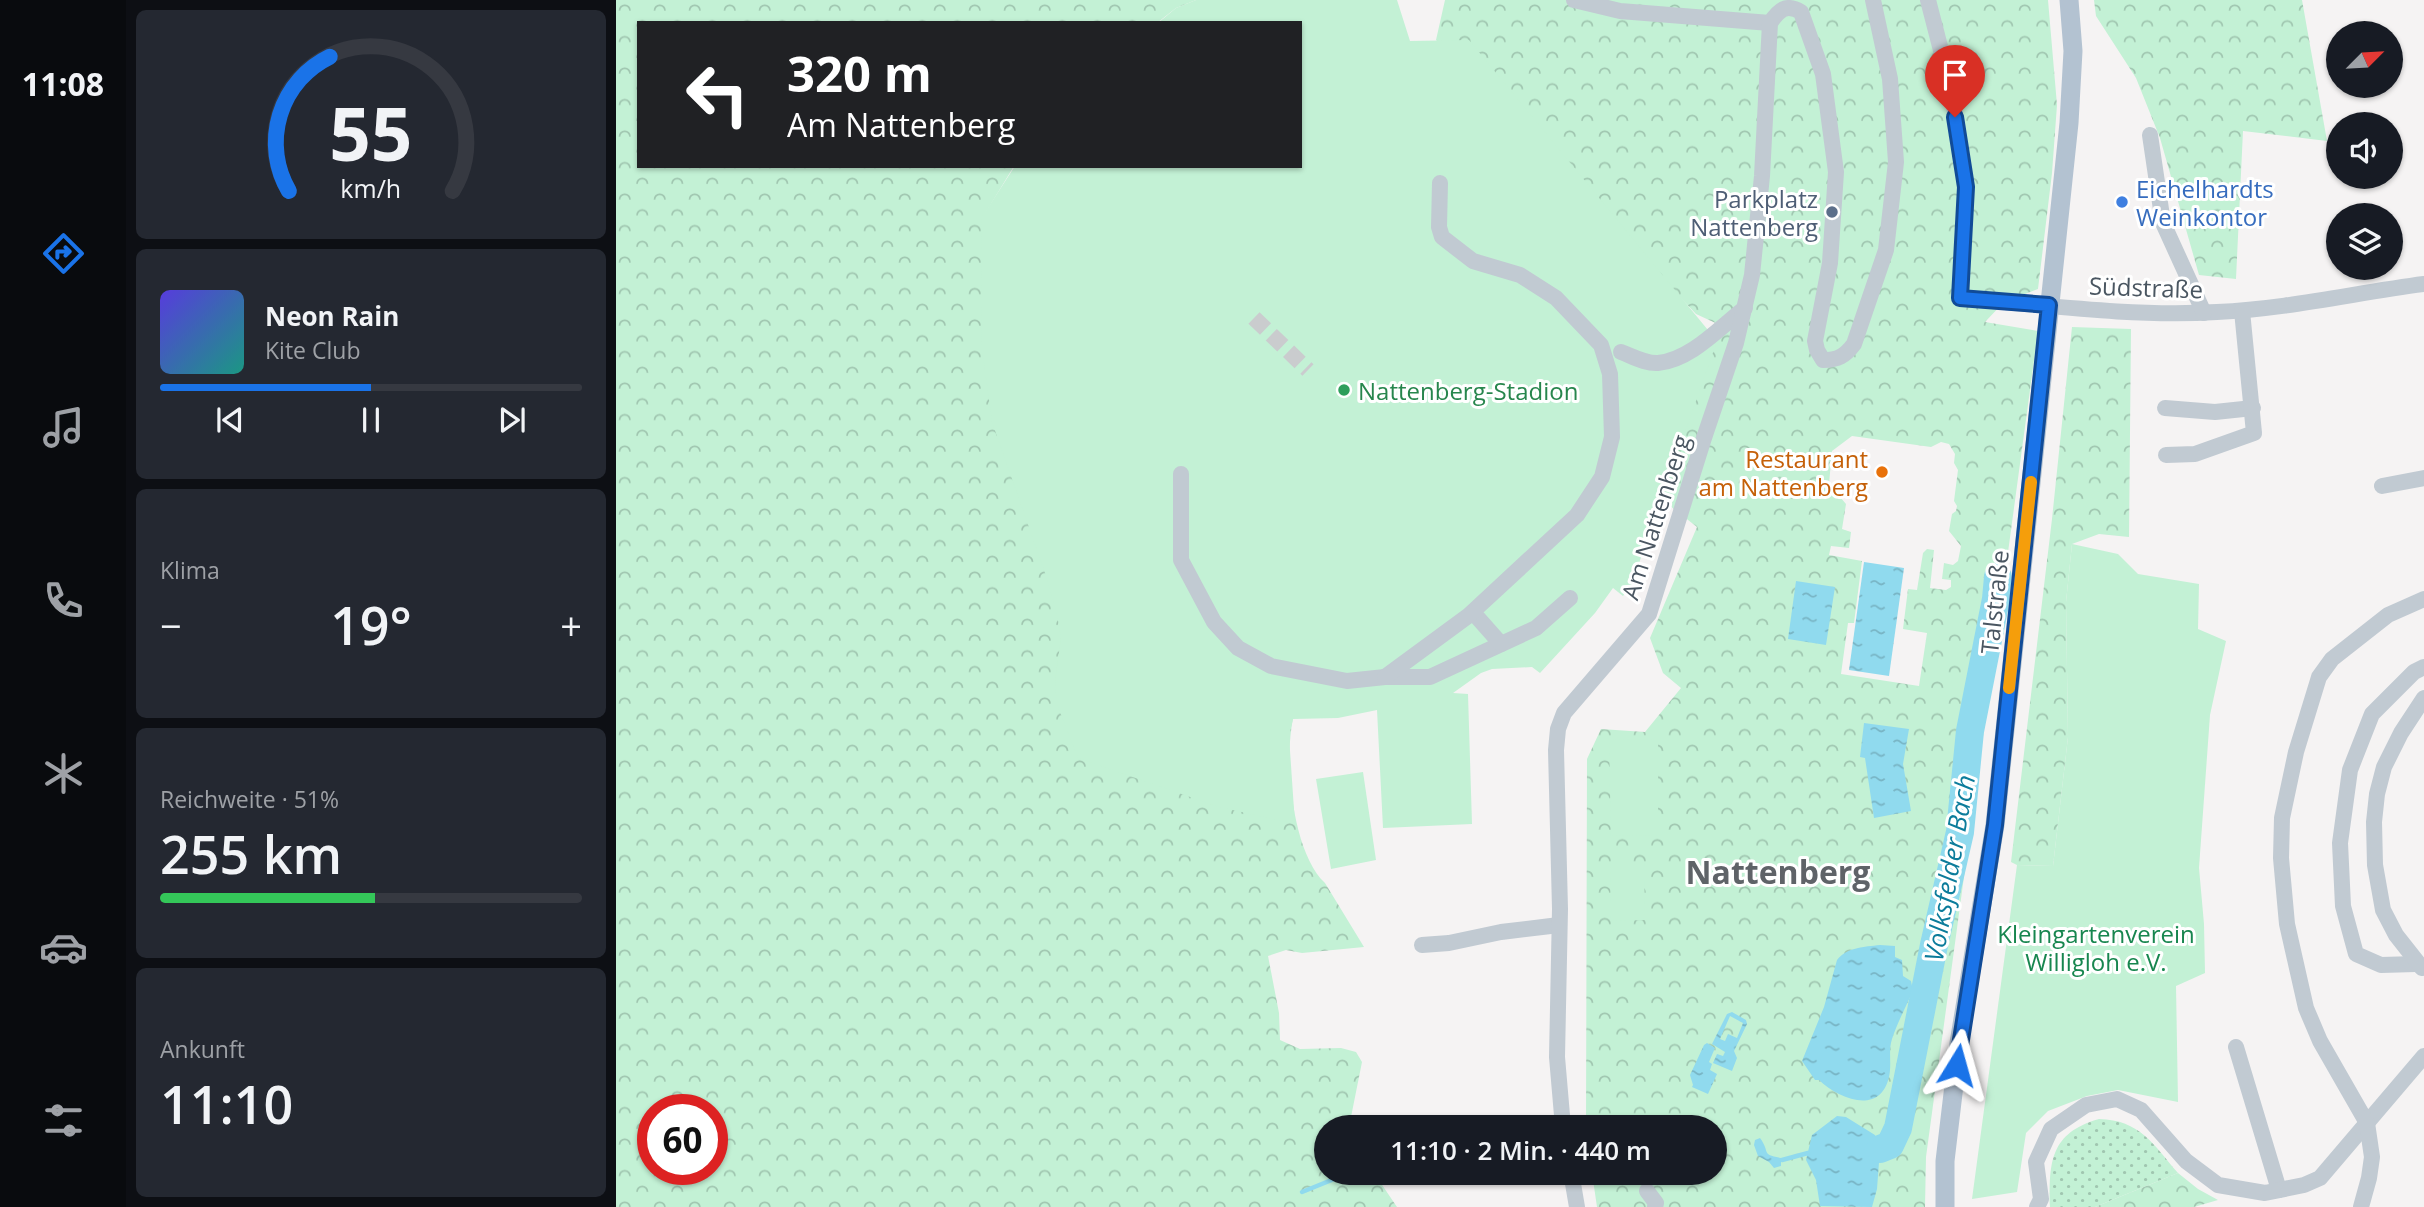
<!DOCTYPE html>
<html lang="de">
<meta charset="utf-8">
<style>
body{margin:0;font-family:"Open Sans",sans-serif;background:#242831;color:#f1f3f6;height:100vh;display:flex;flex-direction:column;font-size:26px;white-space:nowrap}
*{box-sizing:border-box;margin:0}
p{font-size:23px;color:#9ea1a6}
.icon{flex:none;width:38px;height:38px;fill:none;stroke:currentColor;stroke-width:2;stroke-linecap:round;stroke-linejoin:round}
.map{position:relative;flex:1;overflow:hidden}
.sheet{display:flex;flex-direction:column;gap:10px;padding:10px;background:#0d0f14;width:490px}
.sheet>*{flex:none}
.hud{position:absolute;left:21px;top:21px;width:665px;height:147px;border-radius:0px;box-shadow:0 2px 5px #0004;background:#202124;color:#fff;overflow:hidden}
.needle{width:46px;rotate:66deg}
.fabs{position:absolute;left:1710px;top:21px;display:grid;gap:14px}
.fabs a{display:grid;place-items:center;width:77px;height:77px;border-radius:50%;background:#171b24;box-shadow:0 2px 5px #0004;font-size:35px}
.speed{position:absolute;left:21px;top:1094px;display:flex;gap:14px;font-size:35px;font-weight:700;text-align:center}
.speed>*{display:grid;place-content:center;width:91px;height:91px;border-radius:50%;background:#171b24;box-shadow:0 2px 5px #0004;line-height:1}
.speed .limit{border:10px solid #d22;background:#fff;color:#111}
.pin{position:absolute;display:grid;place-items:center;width:60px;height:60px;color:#fff;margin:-72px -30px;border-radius:50% 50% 50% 0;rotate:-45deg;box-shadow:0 0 7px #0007}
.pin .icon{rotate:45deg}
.me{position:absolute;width:77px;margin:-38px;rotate:8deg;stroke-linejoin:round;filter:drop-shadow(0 0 5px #0008)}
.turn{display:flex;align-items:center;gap:24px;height:147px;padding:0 35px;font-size:32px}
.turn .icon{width:91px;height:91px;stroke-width:2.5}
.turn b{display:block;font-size:49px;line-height:60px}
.big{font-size:52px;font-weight:600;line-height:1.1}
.sheet .tile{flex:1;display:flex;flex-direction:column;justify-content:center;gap:10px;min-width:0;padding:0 24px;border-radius:10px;background:#242831}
.sheet .dial{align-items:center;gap:0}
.dial svg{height:182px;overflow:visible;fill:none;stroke:#363941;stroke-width:7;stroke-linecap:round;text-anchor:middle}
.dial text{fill:#f1f3f6;stroke:none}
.song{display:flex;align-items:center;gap:21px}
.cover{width:84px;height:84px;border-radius:10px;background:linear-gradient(135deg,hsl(250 70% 55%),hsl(170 70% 35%))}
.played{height:7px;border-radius:4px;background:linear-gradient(90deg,#1a73e8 50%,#363941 50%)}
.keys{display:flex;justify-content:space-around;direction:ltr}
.heat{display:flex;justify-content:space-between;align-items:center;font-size:38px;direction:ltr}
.charge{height:10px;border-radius:5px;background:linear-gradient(90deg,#34c759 51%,#363941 0)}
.trip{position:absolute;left:698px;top:1115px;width:413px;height:70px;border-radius:35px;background:#171b24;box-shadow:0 2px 5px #0004;font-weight:600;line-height:70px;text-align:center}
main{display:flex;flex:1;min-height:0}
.tab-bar{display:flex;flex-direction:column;width:126px;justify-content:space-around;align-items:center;background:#090b0e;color:#9ea1a6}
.tab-bar .icon{width:49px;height:49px}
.tab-bar .selected{color:#1a73e8}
.tab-bar b{font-size:32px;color:#f1f3f6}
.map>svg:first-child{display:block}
.grass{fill:url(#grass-dots)}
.forest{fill:url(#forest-crowns);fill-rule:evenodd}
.garden{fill:#c3f1d5}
.water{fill:url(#water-ripples);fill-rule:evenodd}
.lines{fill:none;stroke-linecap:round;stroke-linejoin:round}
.stream{stroke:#90daee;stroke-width:4.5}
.river{stroke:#90daee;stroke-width:28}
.minor-tunnel{stroke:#caccce;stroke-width:16;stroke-dasharray:16 8;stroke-linecap:butt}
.minor{stroke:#c1cad2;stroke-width:16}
.major{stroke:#b3c2d1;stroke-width:19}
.route-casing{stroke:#114b97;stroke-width:18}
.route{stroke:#1a73e8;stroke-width:12}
.slow{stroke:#f59e0b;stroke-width:12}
.shop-dot{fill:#3f7fe0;stroke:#fff;stroke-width:2.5}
.service-dot{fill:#5c6f8a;stroke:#fff;stroke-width:2.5}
.leisure-dot{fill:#2e9e5b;stroke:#fff;stroke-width:2.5}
.food-dot{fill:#e8710a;stroke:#fff;stroke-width:2.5}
.labels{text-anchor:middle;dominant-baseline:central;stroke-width:6;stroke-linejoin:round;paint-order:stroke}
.shop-label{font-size:24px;fill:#366cbe;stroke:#fff;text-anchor:start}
.service-label{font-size:24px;fill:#4e5e75;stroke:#fff;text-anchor:end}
.street-label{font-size:24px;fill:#4a5661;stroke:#fff}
.leisure-label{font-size:24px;fill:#27864d;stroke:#fff;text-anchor:start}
.food-label{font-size:24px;fill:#c56008;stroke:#fff;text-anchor:end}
.park-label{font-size:24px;fill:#17864f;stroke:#fff}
.water-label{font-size:26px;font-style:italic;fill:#0c7c9b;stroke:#fff}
.district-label{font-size:32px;font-weight:bold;fill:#5f6368;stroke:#fff}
</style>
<main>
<nav class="tab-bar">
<b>11:08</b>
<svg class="icon selected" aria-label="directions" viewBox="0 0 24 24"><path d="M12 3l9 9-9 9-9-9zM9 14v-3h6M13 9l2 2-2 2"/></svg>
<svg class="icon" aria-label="music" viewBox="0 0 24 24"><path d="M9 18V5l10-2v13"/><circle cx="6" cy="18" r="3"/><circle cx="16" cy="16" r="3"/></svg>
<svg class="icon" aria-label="phone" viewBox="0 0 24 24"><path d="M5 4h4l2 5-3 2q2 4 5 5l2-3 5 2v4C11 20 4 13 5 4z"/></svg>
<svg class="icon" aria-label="climate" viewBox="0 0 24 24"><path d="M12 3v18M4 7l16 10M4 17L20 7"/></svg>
<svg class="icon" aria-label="car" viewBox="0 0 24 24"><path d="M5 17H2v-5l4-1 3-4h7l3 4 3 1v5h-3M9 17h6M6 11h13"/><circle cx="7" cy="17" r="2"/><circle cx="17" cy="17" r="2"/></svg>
<svg class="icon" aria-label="filters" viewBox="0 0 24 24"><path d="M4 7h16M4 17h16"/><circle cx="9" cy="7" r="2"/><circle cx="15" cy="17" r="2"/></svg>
</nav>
<section class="sheet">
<div class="tile dial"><svg viewBox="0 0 100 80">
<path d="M14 69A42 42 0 1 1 86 69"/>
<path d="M14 69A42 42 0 0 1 32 10" stroke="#1a73e8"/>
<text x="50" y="56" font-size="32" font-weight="700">55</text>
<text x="50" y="72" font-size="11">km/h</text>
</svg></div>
<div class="tile">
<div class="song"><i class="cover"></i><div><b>Neon Rain</b><p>Kite Club</p></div></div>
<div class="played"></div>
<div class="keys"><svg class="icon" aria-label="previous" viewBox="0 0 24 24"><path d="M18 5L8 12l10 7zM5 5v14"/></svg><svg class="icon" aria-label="pause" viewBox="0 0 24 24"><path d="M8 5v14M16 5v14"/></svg><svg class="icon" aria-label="next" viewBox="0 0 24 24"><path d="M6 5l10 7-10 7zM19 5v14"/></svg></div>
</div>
<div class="tile"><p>Klima</p>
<div class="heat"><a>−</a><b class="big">19°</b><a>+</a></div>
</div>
<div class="tile"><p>Reichweite · 51%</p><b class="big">255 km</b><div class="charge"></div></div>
<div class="tile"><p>Ankunft</p><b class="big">11:10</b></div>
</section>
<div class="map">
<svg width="1808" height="1207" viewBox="0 0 1808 1207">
<defs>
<pattern id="grass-dots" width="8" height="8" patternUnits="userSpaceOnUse" patternTransform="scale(1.75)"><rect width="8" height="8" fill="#c3f1d5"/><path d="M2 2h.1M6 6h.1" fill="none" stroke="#a0c6b0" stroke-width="1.8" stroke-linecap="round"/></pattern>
<pattern id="forest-crowns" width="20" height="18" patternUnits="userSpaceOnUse" patternTransform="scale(1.75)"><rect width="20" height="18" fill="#c3f1d5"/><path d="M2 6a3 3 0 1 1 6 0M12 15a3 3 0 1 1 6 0" fill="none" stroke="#a0c6b0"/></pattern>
<pattern id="water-ripples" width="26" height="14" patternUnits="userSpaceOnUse" patternTransform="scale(1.75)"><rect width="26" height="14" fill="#90daee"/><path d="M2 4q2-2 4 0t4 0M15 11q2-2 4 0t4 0" fill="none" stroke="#78b4c4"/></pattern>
</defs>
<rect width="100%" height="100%" fill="#f5f3f3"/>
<!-- grass -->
<path class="grass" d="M1483 1119C1524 1120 1537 1144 1562 1173L1479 1207H1434C1433 1162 1434 1133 1483 1119Z"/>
<!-- forest -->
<g class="forest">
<path d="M0 0H580L560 8 541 23H23V166H398L367 217 677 719C668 760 676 852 709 883L748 947 686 953 670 950 652 956 663 1013 664 1040 684 1049 725 1048 740 1052 746 1062 733 1127H710V1172L758 1173 781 1207H0ZM37 1110H96V1169H37Z"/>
<path d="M829 0H1432L1441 105 1436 173 1422 289 1388 302 1369 322 1422 331 1310 1157 1309 1207H981L976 1173 1099 1172V1127H970L971 759 985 729 1029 732 1065 688 1047 673 1034 638 1081 527 1035 491 1106 326 1080 314 820 40ZM1236 436 1315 447 1325 442 1333 444 1339 454 1338 463 1342 470 1338 501 1341 506 1340 511 1336 514 1333 531 1345 546 1342 561 1337 565 1328 563 1326 579 1335 580V587L1330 590 1314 588 1318 550 1311 549 1307 553 1301 590 1292 589 1287 629 1311 633 1303 686 1225 674 1232 623H1238L1246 561 1213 555 1215 546 1233 548 1235 532 1226 529 1230 504 1213 484 1216 451Z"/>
<polygon points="1478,0 1686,0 1711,141 1627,131 1620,279 1583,275 1544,138 1520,78 1480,16"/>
<polygon points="1456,327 1515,329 1513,537 1483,534 1456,544 1450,602 1452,737 1437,866 1401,865 1395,862 1436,519"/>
<polygon points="1562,1173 1582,1189 1602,1200 1578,1207 1479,1207"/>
</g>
<!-- garden -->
<g class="garden">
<polygon points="580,0 781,0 794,41 853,40 1101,341 1015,586 1007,596 997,588 979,613 924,673 916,667 876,669 865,673 837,693 852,694 856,824 767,828 761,710 722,718 677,719 673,736 679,824 603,807 462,758 442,707 440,694 439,681 445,638 441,615 429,573 376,422 365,341 366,217 399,166 684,166 684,23 542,23 560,8"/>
<polygon points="1456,544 1502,554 1522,574 1583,584 1582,629 1610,641 1594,715 1583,868 1588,924 1589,973 1560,986 1562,1102 1502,1090 1471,1096 1432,1111 1410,1133 1401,1192 1356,1199 1401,865 1437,866 1452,737 1450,602"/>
<polygon points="993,739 1042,740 1042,835 995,836"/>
<polygon points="747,772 760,860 715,869 700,779"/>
<polygon points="994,862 1028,862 1029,920 995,921"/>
</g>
<!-- water -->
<g class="water">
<polygon points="1248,562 1288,568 1273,676 1233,670"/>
<polygon points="1180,581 1219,587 1210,645 1172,639"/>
<polygon points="1248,723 1293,729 1287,764 1295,811 1258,818 1249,758 1244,757"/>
<path d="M1264 945 1279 946V957L1286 960 1287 976 1295 981 1296 986 1298 988C1291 1005 1282 1021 1276 1039 1272 1051 1276 1064 1273 1077 1264 1116 1223 1099 1203 1080H1199L1186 1061 1208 1007 1221 960C1231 947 1248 947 1264 945Z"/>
<path d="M1116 1012 1130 1020 1131 1024 1118 1051 1121 1058 1116 1071 1097 1063 1101 1054 1107 1056 1109 1052 1096 1044 1111 1014ZM1114 1016 1127 1023 1121 1038 1112 1034 1109 1041 1104 1039Z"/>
<polygon points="1091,1043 1099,1048 1093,1062 1096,1064 1094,1070 1101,1074 1092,1094 1076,1087 1077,1085 1074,1075 1088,1045"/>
<polygon points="1221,1116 1230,1117 1259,1135 1264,1149 1261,1189 1256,1207 1204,1206 1200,1180 1190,1160 1196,1135"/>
<path d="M1144 1138C1155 1153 1144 1154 1165 1158V1166L1158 1168 1153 1162 1142 1156 1138 1145 1139 1140Z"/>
</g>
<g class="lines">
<!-- stream -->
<g class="stream">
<polyline points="1166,1160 1192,1153"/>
<polyline points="686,1192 728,1175"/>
</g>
<!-- river -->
<polyline class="river" points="1264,1149 1274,1145 1282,1128 1318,945 1344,832 1354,731 1380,599 1382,577"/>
<!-- minor-tunnel -->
<polyline class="minor-tunnel" points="638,318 692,370"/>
<!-- minor -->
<g class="minor">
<polyline points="958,0 1004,11 1154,23"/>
<path d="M1312 0 1336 93 1350 187 1344 298C1429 305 1516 317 1601 312 1671 309 1739 293 1808 284"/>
<polyline points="1534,135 1547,223 1588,313"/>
<path d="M1005 352C1016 356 1030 364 1042 363 1075 360 1104 327 1129 308"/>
<polyline points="1549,408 1599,412 1637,408"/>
<polyline points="1550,455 1579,454 1638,433 1626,311"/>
<polyline points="565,474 565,560 598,622 622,648 655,666 731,681 769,677 814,677 920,628 954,598"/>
<polyline points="1766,486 1808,478"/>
<polyline points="862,618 885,644"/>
<polyline points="769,677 852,616 961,515 986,477 996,437 994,374 985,345 940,298 904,275 857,261 826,237 823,227 824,183"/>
<polyline points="806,945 833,943 885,932 943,925"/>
<polyline points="1800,964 1765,965 1740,954 1727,906 1724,843 1734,770 1756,714 1798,672 1808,667"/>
<polyline points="1806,968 1780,935 1767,910 1759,865 1758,822 1761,794 1768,767 1785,733 1808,698"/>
<polyline points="1620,1047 1663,1190"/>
<path d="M947 1127 941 1057 944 909 940 750 942 729 948 713 1033 614 1087 441 1120 343 1136 275 1146 176 1154 23C1163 10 1170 3 1185 12L1207 74 1220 172 1214 263 1199 341 1201 350 1207 360C1222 360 1229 356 1238 344L1270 250 1280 162 1274 79 1257 0"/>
<polyline points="955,1172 961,1207"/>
<polyline points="1031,1191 1040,1203 1039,1207"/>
<polyline points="1421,1207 1425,1199 1420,1162 1435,1129 1470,1105 1501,1099 1525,1110 1570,1161 1602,1185 1649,1193 1688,1185 1704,1178 1808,1056"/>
<polyline points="1745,1207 1753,1178 1756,1157 1751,1123 1704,1041 1690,1008 1671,924 1665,858 1666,818 1680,752 1703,677 1716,659 1772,615 1808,599"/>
</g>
<!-- major -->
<polyline class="major" points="1329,1207 1329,1161 1343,1043 1379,825 1453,123 1457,51 1453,0"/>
</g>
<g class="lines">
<defs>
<polyline id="route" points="1339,117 1350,187 1344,298 1433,305 1379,825 1341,1065"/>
</defs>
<!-- route casing -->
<use href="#route" class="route-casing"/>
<!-- route -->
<use href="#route" class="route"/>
<!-- slow -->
<polyline class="slow" points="1393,688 1415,482"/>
</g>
<!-- markers -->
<circle class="shop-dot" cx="1506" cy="202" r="7"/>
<circle class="service-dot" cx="1216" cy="212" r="7"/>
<circle class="leisure-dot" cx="728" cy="390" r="7"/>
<circle class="food-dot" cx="1266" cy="472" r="7"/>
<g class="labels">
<!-- shop labels -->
<g class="shop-label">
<text x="1520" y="188">Eichelhardts<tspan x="1520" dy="28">Weinkontor</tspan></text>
</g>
<!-- service labels -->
<g class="service-label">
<text x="1202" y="198">Parkplatz<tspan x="1202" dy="28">Nattenberg</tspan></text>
</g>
<!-- street labels -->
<g class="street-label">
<text transform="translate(1530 287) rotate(2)">Südstraße</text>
<text transform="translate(1039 517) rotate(-72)">Am Nattenberg</text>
<text transform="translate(1378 602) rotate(-84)">Talstraße</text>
</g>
<!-- leisure labels -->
<g class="leisure-label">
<text x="742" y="390">Nattenberg-Stadion</text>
</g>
<!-- food labels -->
<g class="food-label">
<text x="1252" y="458">Restaurant<tspan x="1252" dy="28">am Nattenberg</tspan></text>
</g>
<!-- park labels -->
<g class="park-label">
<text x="1480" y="933">Kleingartenverein<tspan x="1480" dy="28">Willigloh e.V.</tspan></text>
</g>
<!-- water labels -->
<g class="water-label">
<text transform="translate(1333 868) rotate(-80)">Volksfelder Bach</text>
</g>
<!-- district labels -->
<g class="district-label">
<text x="1162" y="871">Nattenberg</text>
</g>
</g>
</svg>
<div class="fabs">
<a><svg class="needle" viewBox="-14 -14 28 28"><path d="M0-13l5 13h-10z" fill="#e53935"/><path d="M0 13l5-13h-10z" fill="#9ea1a6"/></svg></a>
<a><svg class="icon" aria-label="sound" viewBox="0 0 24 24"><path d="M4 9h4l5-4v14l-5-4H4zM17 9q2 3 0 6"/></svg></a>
<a><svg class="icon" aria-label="layers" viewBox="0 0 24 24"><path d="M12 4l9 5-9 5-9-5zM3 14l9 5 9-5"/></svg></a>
</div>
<div class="speed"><div class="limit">60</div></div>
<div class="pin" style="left:1339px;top:117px;background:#d93025"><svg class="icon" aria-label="arrive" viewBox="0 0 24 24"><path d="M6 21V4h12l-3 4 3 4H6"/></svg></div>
<svg class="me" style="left:1341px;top:1065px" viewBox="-20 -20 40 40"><path d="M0-17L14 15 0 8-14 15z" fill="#1a73e8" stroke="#fff" stroke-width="4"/></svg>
<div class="trip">11:10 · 2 Min. · 440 m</div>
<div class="hud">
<div class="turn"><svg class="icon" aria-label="left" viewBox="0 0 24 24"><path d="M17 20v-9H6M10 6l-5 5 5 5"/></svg><div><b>320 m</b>Am Nattenberg</div></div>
</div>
</div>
</main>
